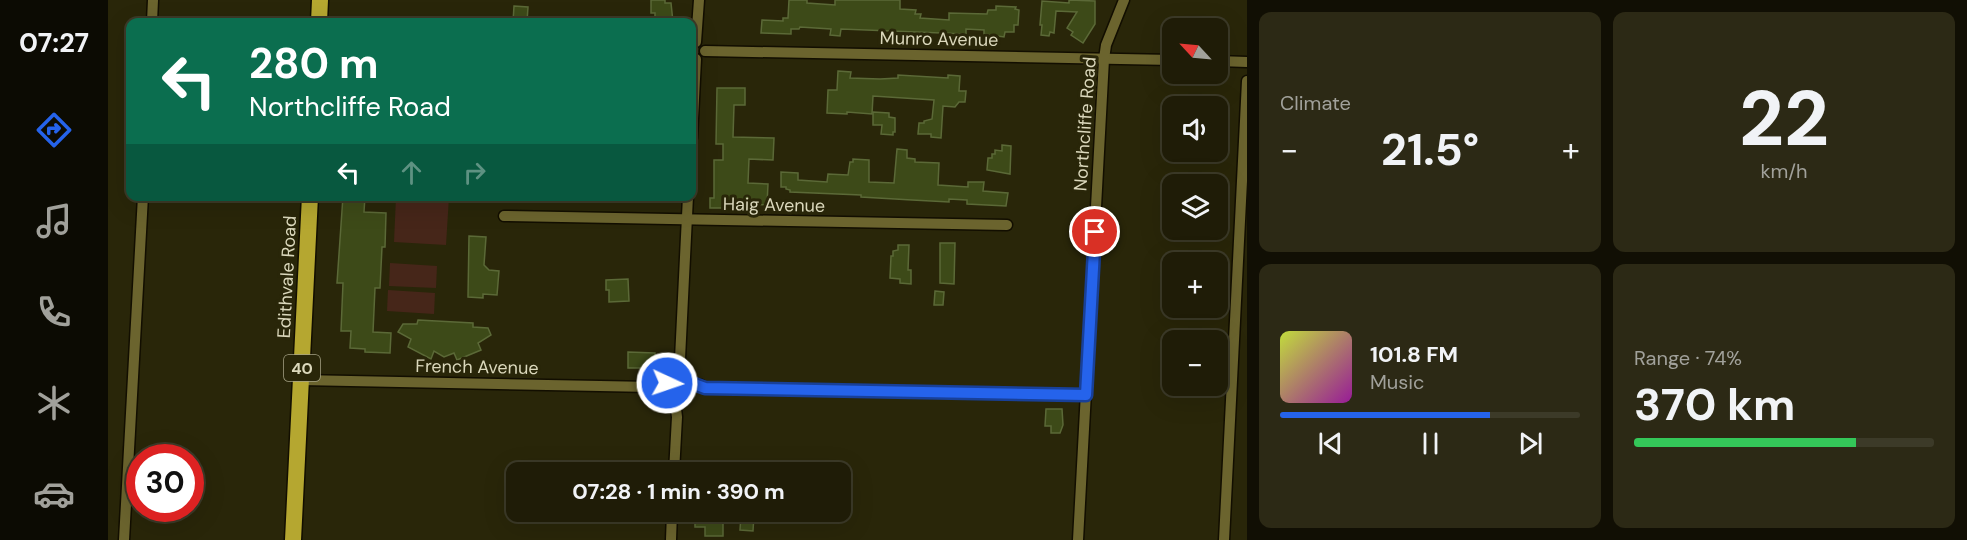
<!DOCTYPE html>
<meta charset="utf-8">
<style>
body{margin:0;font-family:"DM Sans",sans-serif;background:#2c2915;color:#f1f3f6;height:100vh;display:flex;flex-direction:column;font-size:22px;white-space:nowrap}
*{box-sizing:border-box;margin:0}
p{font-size:20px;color:#a1a19b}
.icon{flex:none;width:33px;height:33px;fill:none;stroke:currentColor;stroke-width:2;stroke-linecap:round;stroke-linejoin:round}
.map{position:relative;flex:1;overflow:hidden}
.sheet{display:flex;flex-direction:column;gap:12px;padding:12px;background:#110f04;width:720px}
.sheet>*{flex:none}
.guide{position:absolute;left:18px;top:18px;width:570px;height:183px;border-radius:12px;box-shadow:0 6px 24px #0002,0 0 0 2px #3c3a28;background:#0b6e4f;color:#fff;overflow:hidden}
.needle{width:39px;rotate:296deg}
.controls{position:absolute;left:1054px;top:18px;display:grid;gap:12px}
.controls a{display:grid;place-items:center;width:66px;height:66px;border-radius:12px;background:#1f1c07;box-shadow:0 6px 24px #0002,0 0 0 2px #3c3a28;font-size:30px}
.speed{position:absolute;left:18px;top:444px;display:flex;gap:12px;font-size:30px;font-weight:700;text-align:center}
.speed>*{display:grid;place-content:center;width:78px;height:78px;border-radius:50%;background:#1f1c07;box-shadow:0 6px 24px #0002,0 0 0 2px #3c3a28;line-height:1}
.speed .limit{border:9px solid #d22;background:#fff;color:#111}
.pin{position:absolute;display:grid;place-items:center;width:51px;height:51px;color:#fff;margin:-26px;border:3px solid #fff;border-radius:50%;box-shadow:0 2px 6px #0007}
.me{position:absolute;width:66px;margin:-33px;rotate:93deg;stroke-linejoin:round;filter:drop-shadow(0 0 4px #0008)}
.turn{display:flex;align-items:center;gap:21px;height:126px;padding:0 24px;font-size:27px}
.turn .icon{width:78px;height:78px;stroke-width:2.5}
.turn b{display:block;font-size:42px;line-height:51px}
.lanes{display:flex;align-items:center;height:57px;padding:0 24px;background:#0003;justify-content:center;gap:30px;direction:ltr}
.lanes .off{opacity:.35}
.big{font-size:45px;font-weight:700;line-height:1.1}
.sheet .tile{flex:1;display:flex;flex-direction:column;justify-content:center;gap:9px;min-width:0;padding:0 21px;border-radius:12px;background:#2c2915}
.sheet .dial{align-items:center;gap:0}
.dial b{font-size:78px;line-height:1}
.song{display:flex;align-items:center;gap:18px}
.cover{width:72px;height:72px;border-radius:9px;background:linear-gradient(135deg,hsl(70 70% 55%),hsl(300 70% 35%))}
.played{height:6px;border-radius:3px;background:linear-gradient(90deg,#2563eb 70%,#3c3a28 70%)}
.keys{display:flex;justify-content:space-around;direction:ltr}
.heat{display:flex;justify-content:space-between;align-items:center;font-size:33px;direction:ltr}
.charge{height:9px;border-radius:4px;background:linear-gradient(90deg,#34c759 74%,#3c3a28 0)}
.sheet .tiles{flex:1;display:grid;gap:12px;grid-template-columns:repeat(2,1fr)}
.trip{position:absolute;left:398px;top:462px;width:345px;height:60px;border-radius:12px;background:#1f1c07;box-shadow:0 6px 24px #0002,0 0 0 2px #3c3a28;font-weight:700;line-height:60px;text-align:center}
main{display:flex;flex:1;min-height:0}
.tabs{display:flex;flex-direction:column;width:108px;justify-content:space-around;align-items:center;background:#0c0b03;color:#a1a19b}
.tabs .icon{width:42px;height:42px}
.tabs .active{color:#2563eb}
.tabs b{font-size:27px;color:#f1f3f6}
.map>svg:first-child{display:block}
.green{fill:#462619}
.building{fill:#3d4a18;stroke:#5b6937;stroke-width:1.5}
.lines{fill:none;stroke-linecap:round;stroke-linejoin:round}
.minor-casing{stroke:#120e00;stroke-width:13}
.highway-casing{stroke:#120e00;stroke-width:19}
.minor{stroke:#6b642e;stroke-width:10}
.highway{stroke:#b5a730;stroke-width:16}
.route-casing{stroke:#184099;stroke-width:15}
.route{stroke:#2563eb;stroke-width:10}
.labels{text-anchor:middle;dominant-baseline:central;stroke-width:6;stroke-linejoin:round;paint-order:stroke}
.shield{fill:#292609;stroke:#a6a386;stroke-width:1.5}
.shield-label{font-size:16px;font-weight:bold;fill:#dbd8bc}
.street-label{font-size:18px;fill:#dbd8bc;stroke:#292609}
</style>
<main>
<nav class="tabs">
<b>07:27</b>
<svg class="icon active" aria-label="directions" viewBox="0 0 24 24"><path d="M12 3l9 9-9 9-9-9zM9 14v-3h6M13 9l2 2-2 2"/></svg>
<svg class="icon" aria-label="music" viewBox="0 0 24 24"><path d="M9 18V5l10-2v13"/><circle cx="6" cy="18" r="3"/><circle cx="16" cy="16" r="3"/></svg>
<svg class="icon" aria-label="phone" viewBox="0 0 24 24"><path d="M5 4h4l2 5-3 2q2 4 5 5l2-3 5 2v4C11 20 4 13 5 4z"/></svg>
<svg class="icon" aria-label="climate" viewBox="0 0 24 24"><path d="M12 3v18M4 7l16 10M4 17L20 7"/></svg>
<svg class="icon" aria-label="car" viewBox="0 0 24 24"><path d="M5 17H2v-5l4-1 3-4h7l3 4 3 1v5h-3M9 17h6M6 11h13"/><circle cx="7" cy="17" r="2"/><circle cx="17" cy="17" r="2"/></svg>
</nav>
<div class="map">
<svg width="1139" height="540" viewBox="0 0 1139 540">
<rect width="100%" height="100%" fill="#292609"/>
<!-- green -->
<g class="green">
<polygon points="288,197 341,197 338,245 286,242"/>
<polygon points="282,263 329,266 328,288 281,286"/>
<polygon points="280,290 327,293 326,314 279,311"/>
</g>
<!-- building -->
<g class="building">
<polygon points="543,0 557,0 557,3 563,3 565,22 547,22 547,13 543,13"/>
<polygon points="681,0 699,0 699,3 727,5 727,0 792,0 792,9 808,10 807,14 813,14 812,18 841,20 841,13 879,14 880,10 888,10 888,6 908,7 907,9 911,10 910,25 906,25 906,32 897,32 896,37 876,34 876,30 858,29 858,34 733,29 732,36 722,35 723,29 692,27 691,29 683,29 683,34 653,33 654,20 675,21 675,18 680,18"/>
<polygon points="961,0 987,1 987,24 975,43 963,35 965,32 959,28 969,12 948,11 946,33 942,32 941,36 933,35 934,25 932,25 934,1 961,3"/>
<polygon points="406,6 420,7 419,22 405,22"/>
<polygon points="730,71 743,72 742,78 772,79 790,78 790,75 840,78 840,75 852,76 851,91 858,91 857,102 851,102 847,107 835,106 833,138 823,137 823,134 810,134 811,123 816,123 816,121 824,119 826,100 765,96 764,114 739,112 739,114 719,113 720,90 729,90"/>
<polygon points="609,88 637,88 637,105 626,105 625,137 666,138 665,160 641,159 640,183 660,184 659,205 615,203 615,208 602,208 602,198 606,198 606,160 615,160 615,144 608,144"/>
<polygon points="765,112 781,113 781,117 787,118 787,132 785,132 785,135 773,134 774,125 765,125"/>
<polygon points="894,145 903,146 902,174 879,170 880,158 884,158 884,154 887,154 887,150 894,151"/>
<polygon points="789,149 799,150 799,158 807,159 807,162 831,163 830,185 860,187 860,182 876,182 875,191 900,193 898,206 859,204 859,200 841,199 841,202 804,200 753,197 753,195 682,192 682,190 678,189 678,187 673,187 673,172 690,173 690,180 719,182 720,174 740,175 742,162 745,162 745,159 761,160 761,182 786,183"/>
<polygon points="235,196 257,196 256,212 278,213 277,247 274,247 272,288 267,288 265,332 283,333 282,353 257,352 257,349 242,348 243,331 233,331 235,283 229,283"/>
<polygon points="361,236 378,237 376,265 381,270 391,271 389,295 375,294 375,298 360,297"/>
<polygon points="832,243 847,243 846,284 832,283"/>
<polygon points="790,245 801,245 800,270 803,270 803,284 792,283 792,279 782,278 783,256 785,256 785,251 790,250"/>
<polygon points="520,279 521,301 501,302 501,290 498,290 498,280"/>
<polygon points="827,291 836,292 835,305 826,305"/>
<polygon points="310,320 365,323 365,327 380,328 383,335 370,343 373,350 349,360 346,353 336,357 326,351 323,359 300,347 303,339 290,332 295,324 309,324"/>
<polygon points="520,352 547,353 547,363 542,364 542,374 533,374 533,368 520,368"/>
<polygon points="938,409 954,409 955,425 952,433 943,433 943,426 937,426"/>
<polygon points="603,515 615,515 615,536 597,536 597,527 587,527 587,518 603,517"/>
<polygon points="633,515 646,515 645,531 632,530"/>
</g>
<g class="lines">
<defs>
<g id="minor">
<polyline points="44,22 45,0"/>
<polyline points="588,42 591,0"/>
<polyline points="597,51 1065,60"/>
<polyline points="1110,61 1139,62"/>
<polyline points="584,138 588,59"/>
<polyline points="396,216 899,225"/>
<circle cx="571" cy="387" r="9"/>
<polyline points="571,379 580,196"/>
<polyline points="193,380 544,387 564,382"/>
<polyline points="577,382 593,385 597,388 978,395"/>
<polyline points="566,394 569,417 566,472"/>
<polyline points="16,540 35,196"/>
<polyline points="563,540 564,512"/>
<polyline points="970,540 996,59 998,45 1016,0"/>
<polyline points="1116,540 1139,81"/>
</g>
<g id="highway">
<polyline points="211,22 212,0"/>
<polyline points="185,540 202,196"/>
</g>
</defs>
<!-- minor casing -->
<use href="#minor" class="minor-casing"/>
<!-- highway casing -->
<use href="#highway" class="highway-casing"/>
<!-- minor -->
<use href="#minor" class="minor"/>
<!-- highway -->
<use href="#highway" class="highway"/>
</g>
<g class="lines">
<defs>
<polyline id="route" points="559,383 573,379 597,388 978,395 987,232"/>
</defs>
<!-- route casing -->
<use href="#route" class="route-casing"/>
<!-- route -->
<use href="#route" class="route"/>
</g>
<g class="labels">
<!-- shield labels -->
<rect class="shield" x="176" y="355" width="36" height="26" rx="4.5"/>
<g class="shield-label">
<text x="194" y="368">40</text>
</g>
<!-- street labels -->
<g class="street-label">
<text transform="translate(831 39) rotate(1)">Munro Avenue</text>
<text transform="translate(977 124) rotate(-86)">Northcliffe Road</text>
<text transform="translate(666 205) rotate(1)">Haig Avenue</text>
<text transform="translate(179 277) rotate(-87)">Edithvale Road</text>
<text transform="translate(369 367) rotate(1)">French Avenue</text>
</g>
</g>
</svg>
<div class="controls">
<a><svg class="needle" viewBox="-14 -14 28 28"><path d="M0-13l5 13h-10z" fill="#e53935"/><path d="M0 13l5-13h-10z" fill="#a1a19b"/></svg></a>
<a><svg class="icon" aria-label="sound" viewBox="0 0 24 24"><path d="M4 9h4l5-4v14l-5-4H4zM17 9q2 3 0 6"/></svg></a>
<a><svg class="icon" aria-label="layers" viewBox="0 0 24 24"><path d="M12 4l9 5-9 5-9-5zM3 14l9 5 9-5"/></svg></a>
<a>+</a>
<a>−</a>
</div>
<div class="speed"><div class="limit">30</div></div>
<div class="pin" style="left:987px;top:232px;background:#d93025"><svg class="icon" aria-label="arrive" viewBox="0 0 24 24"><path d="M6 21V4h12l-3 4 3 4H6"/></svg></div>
<svg class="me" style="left:559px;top:383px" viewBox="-20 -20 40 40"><circle r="17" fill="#2563eb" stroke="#fff" stroke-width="3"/><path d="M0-11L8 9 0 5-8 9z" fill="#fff"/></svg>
<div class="trip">07:28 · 1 min · 390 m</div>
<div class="guide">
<div class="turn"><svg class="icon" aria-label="left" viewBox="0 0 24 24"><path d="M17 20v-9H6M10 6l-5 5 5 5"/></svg><div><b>280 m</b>Northcliffe Road</div></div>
<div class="lanes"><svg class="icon" aria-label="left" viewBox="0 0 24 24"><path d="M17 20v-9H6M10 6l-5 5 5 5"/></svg><svg class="icon off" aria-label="ahead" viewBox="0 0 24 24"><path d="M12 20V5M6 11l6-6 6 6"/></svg><svg class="icon off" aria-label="right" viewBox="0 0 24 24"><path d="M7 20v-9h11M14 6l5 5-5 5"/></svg></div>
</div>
</div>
<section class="sheet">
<div class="tiles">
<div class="tile"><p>Climate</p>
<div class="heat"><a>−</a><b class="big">21.5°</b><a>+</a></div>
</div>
<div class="tile dial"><b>22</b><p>km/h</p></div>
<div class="tile">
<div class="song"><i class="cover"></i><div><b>101.8 FM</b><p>Music</p></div></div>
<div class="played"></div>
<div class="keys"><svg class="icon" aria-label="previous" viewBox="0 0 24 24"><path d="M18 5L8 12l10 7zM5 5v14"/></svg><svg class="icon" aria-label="pause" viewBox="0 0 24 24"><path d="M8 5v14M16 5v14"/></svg><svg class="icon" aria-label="next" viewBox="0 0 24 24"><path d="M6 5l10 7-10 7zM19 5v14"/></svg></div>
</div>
<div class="tile"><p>Range · 74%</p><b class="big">370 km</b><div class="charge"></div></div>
</div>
</section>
</main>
